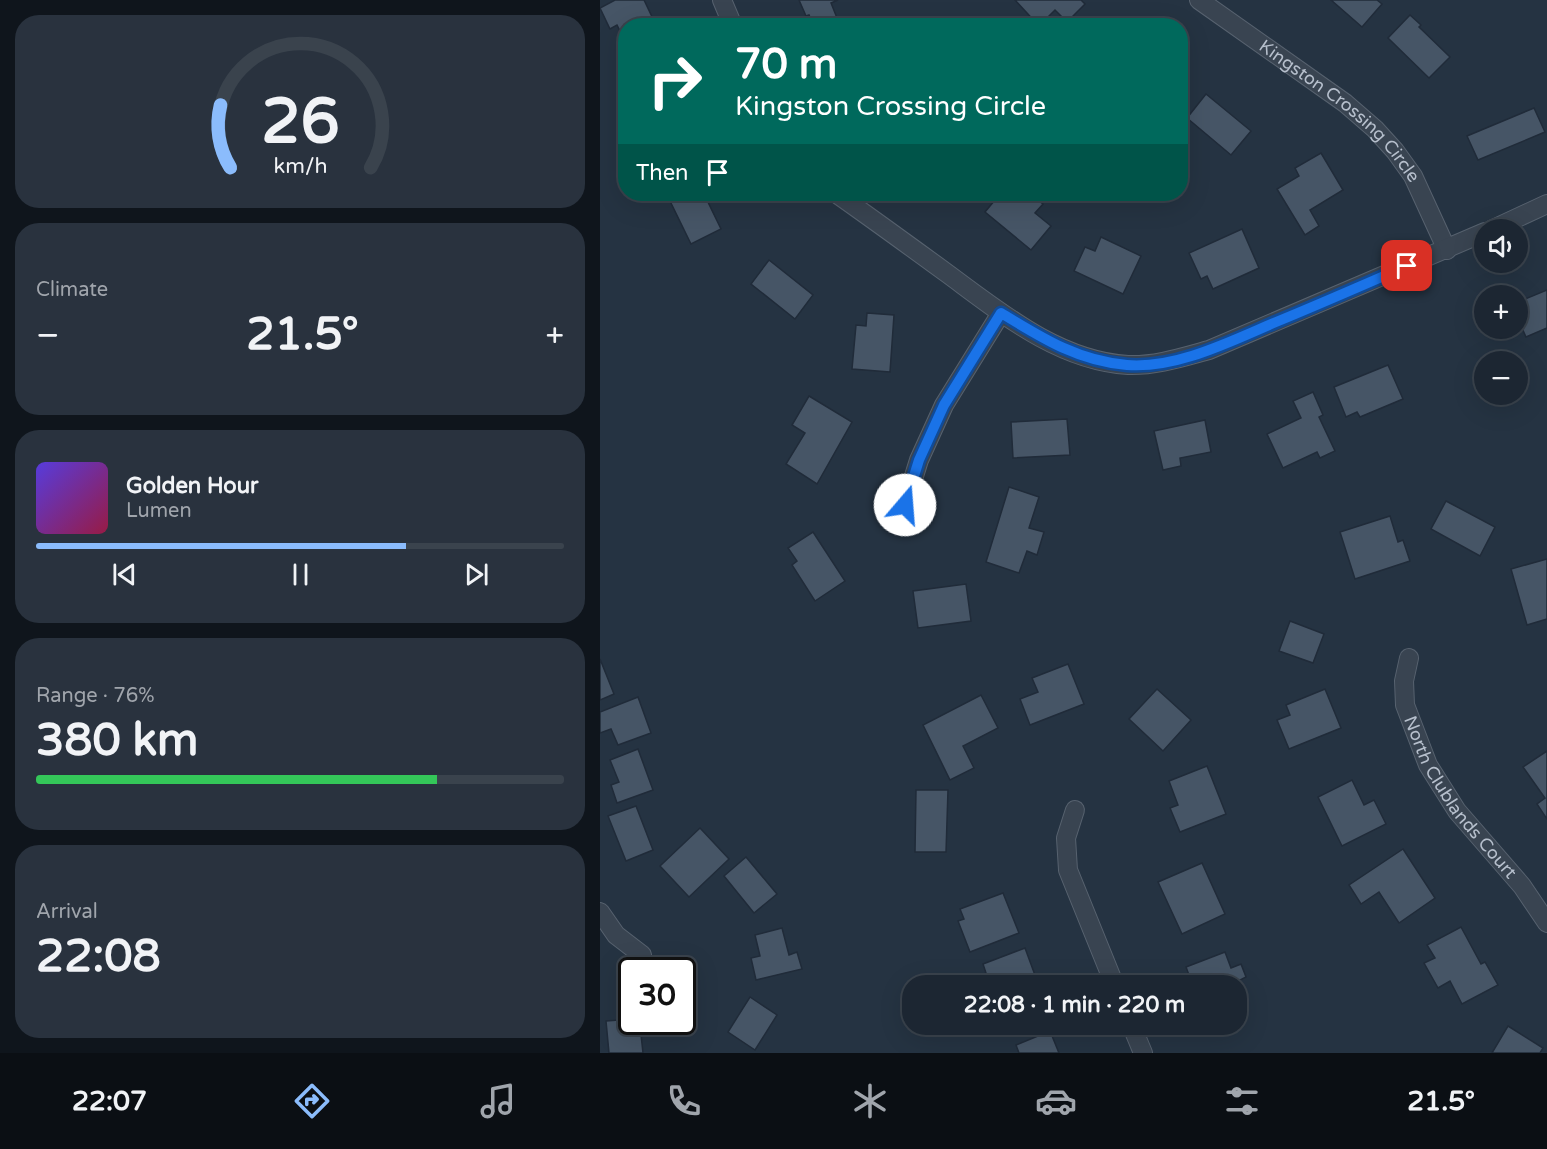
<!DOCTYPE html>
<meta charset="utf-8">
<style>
body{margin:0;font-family:"Varela Round",sans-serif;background:#29323e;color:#f1f3f6;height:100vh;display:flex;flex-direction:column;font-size:22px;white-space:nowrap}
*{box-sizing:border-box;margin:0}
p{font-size:20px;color:#a0a5ac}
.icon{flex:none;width:33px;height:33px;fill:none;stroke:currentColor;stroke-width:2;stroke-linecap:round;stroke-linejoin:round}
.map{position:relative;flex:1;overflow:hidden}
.side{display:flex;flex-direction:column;gap:15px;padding:15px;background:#0f151c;width:600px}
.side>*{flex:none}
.hud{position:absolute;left:18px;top:18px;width:570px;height:183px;border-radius:24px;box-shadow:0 6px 24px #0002,0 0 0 2px #3a434d;background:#00695c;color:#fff;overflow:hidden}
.tools{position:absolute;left:874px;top:219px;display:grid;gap:12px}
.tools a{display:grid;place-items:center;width:54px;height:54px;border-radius:50%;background:#1c2632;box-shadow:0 6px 24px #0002,0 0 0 2px #3a434d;font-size:30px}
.speed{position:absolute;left:18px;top:957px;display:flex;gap:12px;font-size:30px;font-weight:700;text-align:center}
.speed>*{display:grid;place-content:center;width:78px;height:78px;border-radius:50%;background:#1c2632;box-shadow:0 6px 24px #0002,0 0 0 2px #3a434d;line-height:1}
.speed .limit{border:3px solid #111;border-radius:9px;background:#fff;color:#111}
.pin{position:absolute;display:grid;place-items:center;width:51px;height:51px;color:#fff;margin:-26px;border-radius:12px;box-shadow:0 3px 9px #0006}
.me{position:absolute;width:66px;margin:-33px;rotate:18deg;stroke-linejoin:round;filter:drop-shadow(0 0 4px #0008)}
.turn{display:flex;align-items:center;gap:21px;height:126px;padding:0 18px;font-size:27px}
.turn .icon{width:78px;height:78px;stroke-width:2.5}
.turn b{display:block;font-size:42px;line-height:51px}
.then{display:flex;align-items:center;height:57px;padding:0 18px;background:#0003;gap:12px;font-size:22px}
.big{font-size:45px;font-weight:800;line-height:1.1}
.side .card{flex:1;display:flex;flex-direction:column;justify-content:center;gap:9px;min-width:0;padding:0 21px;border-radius:24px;background:#29323e}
.side .dial{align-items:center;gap:0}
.dial svg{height:156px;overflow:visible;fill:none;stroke:#3a434d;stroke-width:7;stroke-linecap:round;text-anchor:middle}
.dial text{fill:#f1f3f6;stroke:none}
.song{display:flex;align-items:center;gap:18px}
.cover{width:72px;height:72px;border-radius:9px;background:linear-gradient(135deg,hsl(250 70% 55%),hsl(340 70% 35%))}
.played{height:6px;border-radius:3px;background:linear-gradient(90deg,#8bbcfc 70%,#3a434d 70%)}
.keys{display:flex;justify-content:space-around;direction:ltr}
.heat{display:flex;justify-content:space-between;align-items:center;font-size:33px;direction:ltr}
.charge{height:9px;border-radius:4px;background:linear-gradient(90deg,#34c759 76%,#3a434d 0)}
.trip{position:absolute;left:302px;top:975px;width:345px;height:60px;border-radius:24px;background:#1c2632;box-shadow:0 6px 24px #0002,0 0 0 2px #3a434d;font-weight:800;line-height:60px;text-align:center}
.tab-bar{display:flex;height:96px;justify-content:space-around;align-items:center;background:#0b0f14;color:#a0a5ac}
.tab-bar .icon{width:42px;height:42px}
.tab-bar .active{color:#8bbcfc}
.tab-bar b{font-size:27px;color:#f1f3f6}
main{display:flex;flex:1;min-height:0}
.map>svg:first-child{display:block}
.building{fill:#465566;stroke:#202b39;stroke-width:1.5}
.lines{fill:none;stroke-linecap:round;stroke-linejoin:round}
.minor-casing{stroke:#57626f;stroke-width:20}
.minor{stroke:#394451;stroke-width:18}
.route-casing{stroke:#114b97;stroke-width:15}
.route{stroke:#1a73e8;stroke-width:10}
.labels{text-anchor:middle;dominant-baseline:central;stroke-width:5;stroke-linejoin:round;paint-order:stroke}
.street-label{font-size:18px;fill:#b6bfcc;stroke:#1e2937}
</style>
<main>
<section class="side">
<div class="card dial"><svg viewBox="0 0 100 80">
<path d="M14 69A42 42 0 1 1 86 69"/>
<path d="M14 69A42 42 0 0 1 9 37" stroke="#8bbcfc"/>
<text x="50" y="56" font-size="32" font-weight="700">26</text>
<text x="50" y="72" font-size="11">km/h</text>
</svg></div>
<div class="card"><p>Climate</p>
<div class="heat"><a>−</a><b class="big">21.5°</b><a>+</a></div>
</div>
<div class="card">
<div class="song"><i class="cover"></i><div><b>Golden Hour</b><p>Lumen</p></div></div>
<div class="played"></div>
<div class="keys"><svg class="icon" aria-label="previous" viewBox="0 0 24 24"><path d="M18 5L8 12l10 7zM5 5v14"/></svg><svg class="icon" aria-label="pause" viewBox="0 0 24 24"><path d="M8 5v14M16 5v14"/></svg><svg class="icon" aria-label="next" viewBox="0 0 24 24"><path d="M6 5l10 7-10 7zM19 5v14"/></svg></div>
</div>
<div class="card"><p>Range · 76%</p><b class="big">380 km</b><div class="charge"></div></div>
<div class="card"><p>Arrival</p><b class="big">22:08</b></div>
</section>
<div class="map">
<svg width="947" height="1053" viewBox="0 0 947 1053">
<rect width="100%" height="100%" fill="#253342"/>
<!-- building -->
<g class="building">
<polygon points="15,0 44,0 54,21 48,24 49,26 26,26 26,43 17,25 10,29 0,8"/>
<polygon points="199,0 238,0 231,3 239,23 233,26 214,26 209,15 206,16"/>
<polygon points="415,0 481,0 485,4 467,22 455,10 439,26"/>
<polygon points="731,0 777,0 782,4 762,27"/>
<polygon points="810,15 821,25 819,27 850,57 829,78 788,38"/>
<polygon points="606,94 651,131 631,155 587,118"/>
<polygon points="934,108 945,132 878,160 867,136"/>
<polygon points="721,153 743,190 710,210 719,226 705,235 677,189 699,176 695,168"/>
<polygon points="85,194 104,194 121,229 91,244 70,201"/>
<polygon points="400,194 409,194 418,201 424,194 430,194 443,204 435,213 451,226 431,250 385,212"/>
<polygon points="642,229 659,268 613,289 607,276 601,279 589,253"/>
<polygon points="501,237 541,256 523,294 474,271 485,247 495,251"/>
<polygon points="169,260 213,295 195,319 151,284"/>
<polygon points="947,290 947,328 926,337 918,319 918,302"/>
<polygon points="267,313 294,315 290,372 252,369 256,325 266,326"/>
<polygon points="788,365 803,399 760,417 757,412 746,417 734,387"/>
<polygon points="713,392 723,415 719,417 735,451 720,458 717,452 683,468 667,434 701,418 693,401"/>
<polygon points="209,396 252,422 217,484 186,464 205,433 192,425"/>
<polygon points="467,419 470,455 413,458 411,422"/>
<polygon points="605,420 611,452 580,458 581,466 563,470 554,431"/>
<polygon points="409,487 439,497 429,528 444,532 437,555 427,551 419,573 386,562"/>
<polygon points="846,501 895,527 880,556 831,529"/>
<polygon points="790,516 798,542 803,540 810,561 755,579 740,532"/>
<polygon points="213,532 245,581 215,601 192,565 197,561 188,548"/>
<polygon points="947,559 947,619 927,625 911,569"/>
<polygon points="366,584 371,621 318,628 313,591"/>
<polygon points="690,621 724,634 713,663 679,651"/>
<polygon points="0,659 14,694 0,700"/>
<polygon points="468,664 484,704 430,725 420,699 438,692 432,678"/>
<polygon points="557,689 591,720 563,751 529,719"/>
<polygon points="725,689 741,728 689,749 677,720 690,715 686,705"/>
<polygon points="381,695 398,728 363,746 374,768 350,780 323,725"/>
<polygon points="38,697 51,733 18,745 11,729 0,733 0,712"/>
<polygon points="38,749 53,790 17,803 11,785 19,782 10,760"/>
<polygon points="947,751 947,819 937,804 945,798 923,767"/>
<polygon points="607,766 626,814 580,832 570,808 578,805 569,781"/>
<polygon points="752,780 764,805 774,800 786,824 742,846 718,797"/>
<polygon points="316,790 348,790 346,852 315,852"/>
<polygon points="36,806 53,850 26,861 8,816"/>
<polygon points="100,828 129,859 89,897 60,866"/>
<polygon points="803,849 835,898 799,923 779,892 761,904 749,885"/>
<polygon points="146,857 177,894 154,913 124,876"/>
<polygon points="602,863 625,914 582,934 558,882"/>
<polygon points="403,893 419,933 370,952 358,921 364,919 360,909"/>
<polygon points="861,927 881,964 885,962 898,985 862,1004 850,981 838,988 824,963 835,958 827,945"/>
<polygon points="182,928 189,955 197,952 202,969 156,980 151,958 160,956 155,935"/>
<polygon points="425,948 439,986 376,986 373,978 386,973 383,964"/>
<polygon points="625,952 631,968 641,964 646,977 640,980 645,991 636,994 636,986 593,986 586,967"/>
<polygon points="150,997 177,1015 155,1050 128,1032"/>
<polygon points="19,1020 19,1027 40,1025 43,1053 9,1053 6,1021"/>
<polygon points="908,1026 943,1048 940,1053 892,1053"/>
<polygon points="450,1031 459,1053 419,1053 416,1045"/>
</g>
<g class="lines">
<defs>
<g id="minor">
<polyline points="122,0 133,26"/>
<path id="s1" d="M599 0 745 103 775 129 795 151 813 176 847 250"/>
<path d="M237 194C274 220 311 247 348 274 401 313 459 361 528 365 556 366 583 357 609 350L885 232"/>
<polyline points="891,230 947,204"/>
<polyline points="305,505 319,460 344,405 401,313"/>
<path id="s2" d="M809 658 804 681 805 705 828 765 857 811 922 886 947 923"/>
<polyline points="475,810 466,838 468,870 515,986"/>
<polyline points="0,912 16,935 42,955"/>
<polyline points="531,1024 543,1053"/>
</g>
</defs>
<!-- minor casing -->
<use href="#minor" class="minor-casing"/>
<!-- minor -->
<use href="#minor" class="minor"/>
</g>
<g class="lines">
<defs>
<path id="route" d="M305 505 319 460 344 405 401 313C442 338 478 361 527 365 577 369 631 341 676 322 720 304 763 285 807 266"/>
</defs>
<!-- route casing -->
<use href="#route" class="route-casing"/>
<!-- route -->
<use href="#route" class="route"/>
</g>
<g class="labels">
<!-- street labels -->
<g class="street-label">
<text stroke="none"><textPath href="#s1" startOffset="180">Kingston Crossing Circle</textPath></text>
<text stroke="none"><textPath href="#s2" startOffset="156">North Clublands Court</textPath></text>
</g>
</g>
</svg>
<div class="tools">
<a><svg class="icon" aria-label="sound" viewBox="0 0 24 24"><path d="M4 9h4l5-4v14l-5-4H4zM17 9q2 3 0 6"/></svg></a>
<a>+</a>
<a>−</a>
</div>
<div class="speed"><div class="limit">30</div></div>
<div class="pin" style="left:807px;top:266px;background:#d93025"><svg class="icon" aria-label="arrive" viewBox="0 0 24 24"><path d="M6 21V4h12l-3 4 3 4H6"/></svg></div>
<svg class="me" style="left:305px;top:505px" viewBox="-20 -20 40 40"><circle r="19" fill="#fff"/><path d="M0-13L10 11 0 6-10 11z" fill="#1a73e8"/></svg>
<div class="trip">22:08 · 1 min · 220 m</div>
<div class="hud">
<div class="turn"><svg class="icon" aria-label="right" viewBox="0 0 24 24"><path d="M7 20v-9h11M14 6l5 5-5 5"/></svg><div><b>70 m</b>Kingston Crossing Circle</div></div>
<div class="then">Then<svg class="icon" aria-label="arrive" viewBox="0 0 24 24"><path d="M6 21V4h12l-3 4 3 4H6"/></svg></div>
</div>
</div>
</main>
<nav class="tab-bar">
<b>22:07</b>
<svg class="icon active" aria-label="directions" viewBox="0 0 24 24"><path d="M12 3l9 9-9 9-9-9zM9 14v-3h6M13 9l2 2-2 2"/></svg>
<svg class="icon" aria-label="music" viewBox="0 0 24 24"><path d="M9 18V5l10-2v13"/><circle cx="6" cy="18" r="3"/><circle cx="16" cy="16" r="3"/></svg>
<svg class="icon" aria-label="phone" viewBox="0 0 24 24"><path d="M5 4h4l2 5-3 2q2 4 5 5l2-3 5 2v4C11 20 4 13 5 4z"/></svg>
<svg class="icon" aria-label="climate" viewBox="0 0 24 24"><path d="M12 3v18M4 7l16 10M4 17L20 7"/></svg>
<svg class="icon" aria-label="car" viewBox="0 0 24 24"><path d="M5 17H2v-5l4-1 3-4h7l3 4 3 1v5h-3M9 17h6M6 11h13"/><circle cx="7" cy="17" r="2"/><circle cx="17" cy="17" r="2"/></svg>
<svg class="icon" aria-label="filters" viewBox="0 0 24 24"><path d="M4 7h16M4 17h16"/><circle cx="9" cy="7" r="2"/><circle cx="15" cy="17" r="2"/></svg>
<b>21.5°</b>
</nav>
